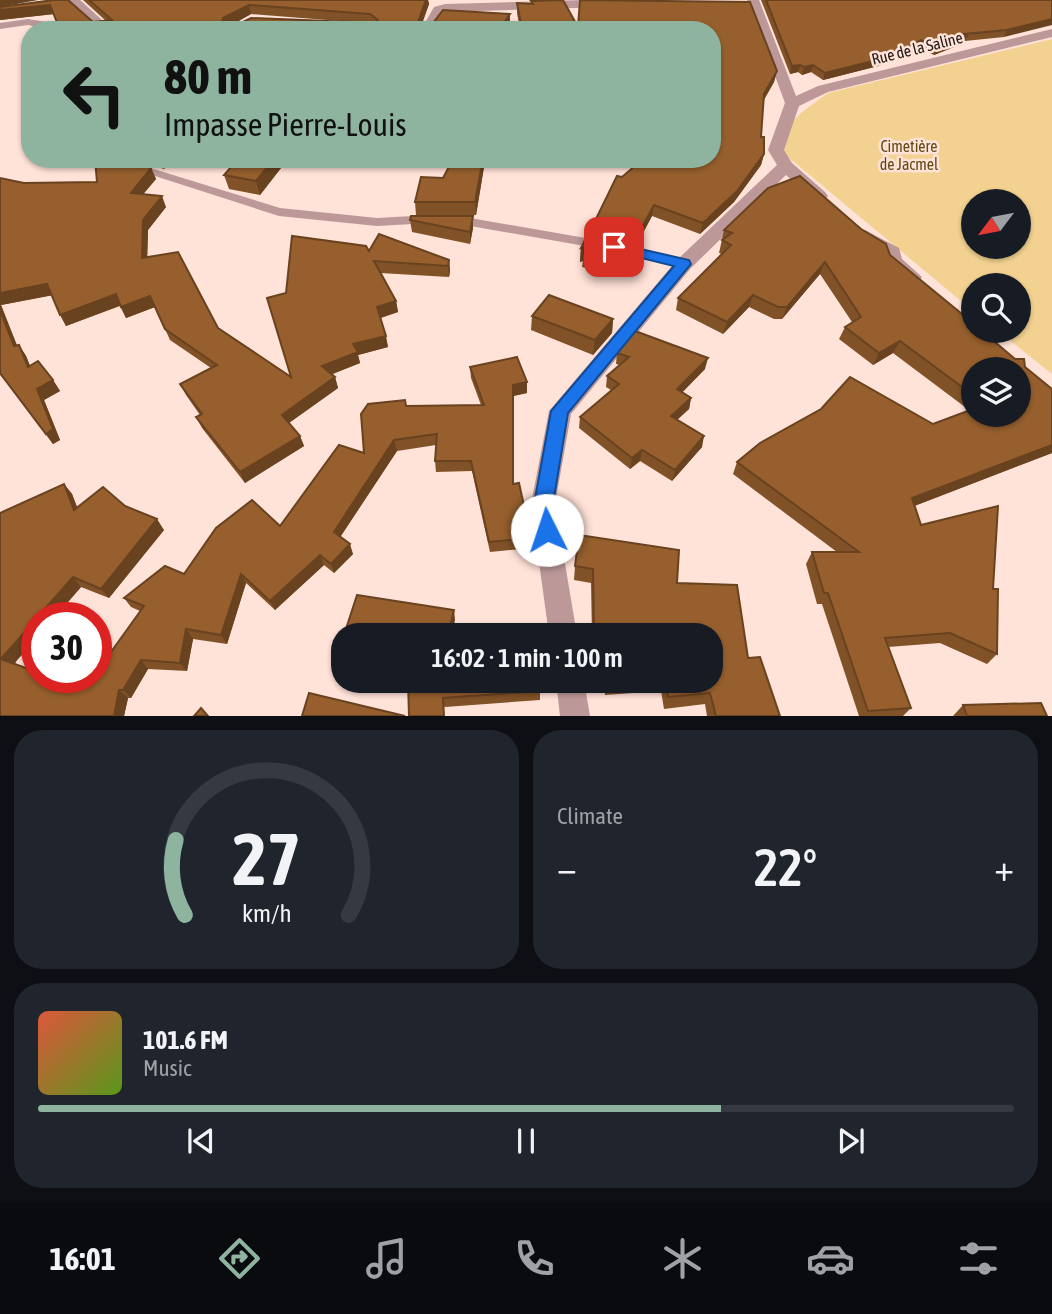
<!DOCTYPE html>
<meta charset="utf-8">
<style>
body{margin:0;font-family:"Asap Condensed",sans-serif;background:#20242c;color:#f1f3f6;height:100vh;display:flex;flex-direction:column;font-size:26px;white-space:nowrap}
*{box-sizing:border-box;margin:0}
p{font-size:23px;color:#9ea1a6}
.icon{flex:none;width:38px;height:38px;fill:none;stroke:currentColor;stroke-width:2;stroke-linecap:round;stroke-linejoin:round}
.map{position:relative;height:716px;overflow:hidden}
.drawer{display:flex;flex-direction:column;gap:14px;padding:14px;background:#0d0f14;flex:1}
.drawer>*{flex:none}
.top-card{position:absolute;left:21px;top:21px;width:700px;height:147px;border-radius:28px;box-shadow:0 2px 5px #0004;background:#8eb4a0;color:#111;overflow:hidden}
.needle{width:46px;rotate:238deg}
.tools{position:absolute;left:961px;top:189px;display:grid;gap:14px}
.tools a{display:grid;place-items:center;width:70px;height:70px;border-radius:50%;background:#171b24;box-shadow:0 2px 5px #0004;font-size:35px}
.speed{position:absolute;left:21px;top:602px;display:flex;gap:14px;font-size:35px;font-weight:700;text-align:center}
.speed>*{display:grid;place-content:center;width:91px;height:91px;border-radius:50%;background:#171b24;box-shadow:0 2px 5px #0004;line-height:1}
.speed .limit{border:10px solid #d22;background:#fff;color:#111}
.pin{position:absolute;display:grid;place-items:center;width:60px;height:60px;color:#fff;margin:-30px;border-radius:14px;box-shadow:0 4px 10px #0006}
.me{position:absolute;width:77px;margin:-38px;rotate:356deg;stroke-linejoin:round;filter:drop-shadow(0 0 5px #0008)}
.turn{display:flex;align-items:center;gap:24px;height:147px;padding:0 28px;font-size:32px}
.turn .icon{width:91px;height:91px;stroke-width:2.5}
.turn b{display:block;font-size:49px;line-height:60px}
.big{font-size:52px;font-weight:600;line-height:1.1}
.drawer .widget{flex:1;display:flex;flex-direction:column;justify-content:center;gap:10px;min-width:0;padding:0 24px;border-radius:28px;background:#20242c}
.drawer .dial{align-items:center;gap:0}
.dial svg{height:182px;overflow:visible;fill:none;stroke:#363941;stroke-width:7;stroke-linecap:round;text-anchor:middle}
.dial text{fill:#f1f3f6;stroke:none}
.song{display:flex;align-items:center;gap:21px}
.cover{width:84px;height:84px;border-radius:10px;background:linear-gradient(135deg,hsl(10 70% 55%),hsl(90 70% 35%))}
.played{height:7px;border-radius:4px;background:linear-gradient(90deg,#8eb4a0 70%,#363941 70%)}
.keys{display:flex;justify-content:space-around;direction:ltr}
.heat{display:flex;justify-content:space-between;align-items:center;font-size:38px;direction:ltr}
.drawer .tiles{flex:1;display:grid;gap:14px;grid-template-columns:1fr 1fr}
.widget:last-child{grid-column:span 2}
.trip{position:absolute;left:331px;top:623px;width:392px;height:70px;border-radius:28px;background:#171b24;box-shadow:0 2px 5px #0004;font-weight:600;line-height:70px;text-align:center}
.menu{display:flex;height:112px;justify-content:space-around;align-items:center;background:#090b0e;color:#9ea1a6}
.menu .icon{width:49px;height:49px}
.menu .current{color:#8eb4a0}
.menu b{font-size:32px;color:#f1f3f6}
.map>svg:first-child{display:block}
.green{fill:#f3d291;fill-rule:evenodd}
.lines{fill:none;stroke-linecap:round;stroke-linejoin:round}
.lane{fill:#bc9899;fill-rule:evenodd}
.street{fill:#bc9899;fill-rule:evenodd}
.wall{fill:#815227;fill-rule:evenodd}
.shaded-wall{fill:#694220}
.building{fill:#965f2d;stroke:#694220;stroke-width:2;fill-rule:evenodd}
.route{fill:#1a73e8;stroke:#114b97;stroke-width:2}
.labels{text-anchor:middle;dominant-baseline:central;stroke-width:5;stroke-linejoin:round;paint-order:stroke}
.far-street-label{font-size:16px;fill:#231916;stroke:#ffe2d8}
.far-park-label{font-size:16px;fill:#614a14;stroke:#ffe2d8}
</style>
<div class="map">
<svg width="1052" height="716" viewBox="0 0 1052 716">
<rect width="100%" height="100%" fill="#ffe2d8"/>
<!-- green -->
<path class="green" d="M1052 39V374L998 331H1018V285H973V311L782 152C785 119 804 111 828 93ZM973 201H1018V247H973Z"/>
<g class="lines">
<!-- lane -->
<g class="lane">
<polygon points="28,19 47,22 52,30 28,25 0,29 0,23"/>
<polygon points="102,159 121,159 280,208 377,218 430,215 437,219 430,223 377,226 279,216"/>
<polygon points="453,215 637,247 689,261 691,264 684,269 636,255 448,222 448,216"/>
</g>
<!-- street -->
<g class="street">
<polygon points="54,0 80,0 113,30 99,30 71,5 0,15 0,7"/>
<polygon points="585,0 611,0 614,3 608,7 446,12 434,30 421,30 434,7 445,4"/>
<polygon points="747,0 759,0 796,96 818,86 1052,29 1052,37 828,92 799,106 784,150 792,163 825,192 828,196 825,200 813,200 786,175 691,268 571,414 555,504 577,635 549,635 531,504 549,411 677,260 777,165 768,150 785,103"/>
<polygon points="865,230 899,248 902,259 922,277 919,281 905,281 886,265 883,255 856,236"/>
<polygon points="556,681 584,681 590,716 560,716"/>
</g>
</g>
<!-- wall -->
<g class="wall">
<path d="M54 0 93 22 106 21 83 0H428L429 4 422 22 510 23 506 30H60L54 14 0 20V7ZM251 14 353 22 235 23Z"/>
<polygon points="563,0 578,27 580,0 750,2 777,71 774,82 763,101 761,137 764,137 764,154 761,165 734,202 700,234 652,216 637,244 632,243 631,257 621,275 582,267 583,261 580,262 581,248 588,234 593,235 593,225 617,176 622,177 643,159 712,159 712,30 520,30 517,13 517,3 531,4 531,1"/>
<polygon points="761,0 1052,0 1004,37 965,41 964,43 934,55 918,47 886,64 823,80 811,72 802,75 798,72 790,74"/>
<polygon points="134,159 173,159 164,169"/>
<polygon points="288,159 260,195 229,189 224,175"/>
<polygon points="484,167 476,215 416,215 415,202 443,178"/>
<polygon points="151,168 156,179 143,194 166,207 148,230 147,257 218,328 291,377 286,293 369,251 449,260 450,271 449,277 380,273 396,301 398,312 381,318 388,347 358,355 360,363 332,374 335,377 338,388 289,423 300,436 304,446 245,483 202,428 196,417 200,415 186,395 180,384 211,368 170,340 155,307 126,318 120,306 66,326 52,295 1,305 17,345 19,345 26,356 30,366 53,380 60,391 44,400 60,440 53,444 0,374 2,179 24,183 97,182"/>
<polygon points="410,220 473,228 470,244 412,232"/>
<path d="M724 230 890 255 1025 367 1052 453 914 506 921 525 993 589 997 654 987 664 940 643 888 647 911 708 903 716H859L822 604H817L806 564 812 552H837L733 474 737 462 933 424 969 410 893 353 873 365 839 339 845 327 852 322 820 274 782 319H774L749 307 723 334 676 310 678 298 722 254 719 253ZM973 369 1018 415H973Z"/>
<polygon points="532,316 613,319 612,333 593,355 531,330"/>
<polygon points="617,353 705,369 682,392 691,398 689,409 677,420 702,447 672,481 640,461 630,469 579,428 580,417 611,390 606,387 607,376 620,365 616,364"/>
<polygon points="470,367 527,393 513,396 513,484 531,538 531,548 490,552 472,471 436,472 435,461 436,445 397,451 340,537 353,554 334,573 324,565 275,610 246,583 227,644 193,639 187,671 148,669 131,698 128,698 124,716 0,716 64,484 72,494 77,507 125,506 164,530 109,598 81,587 54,618 37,618 15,664 78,687 98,670 140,611 131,607 124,598 184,574 280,526 364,453 406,406 481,405 471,378"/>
<polygon points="575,566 677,583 748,658 780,716 707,716 705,704 664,709 661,691 605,695 603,681 710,681 710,635 592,635 591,583 574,580"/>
<polygon points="408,681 540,691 540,700 445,707"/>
<polygon points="963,705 1047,716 953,716"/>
</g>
<!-- shaded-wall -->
<g class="shaded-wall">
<polygon points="0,0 38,0 0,7"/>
<polygon points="426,0 428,0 429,4 420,30 418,22"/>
<polygon points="50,5 54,14 0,20 0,10"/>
<polygon points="249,5 251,14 226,28 222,22 223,18"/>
<polygon points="510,14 510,23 506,30 499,30"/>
<polygon points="1052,19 1052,25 1004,37 1007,30"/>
<polygon points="967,36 964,43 934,55 937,47"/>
<polygon points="921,40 918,47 886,64 823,80 825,73"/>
<polygon points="800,65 798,72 790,74 792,66"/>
<polygon points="813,65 811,72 802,75 804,67"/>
<polygon points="777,71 774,82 761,105 764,94"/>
<polygon points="764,154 761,165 734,202 700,234 703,223"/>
<polygon points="160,159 173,159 164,169"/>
<polygon points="274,159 288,159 260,195 256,181"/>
<polygon points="483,159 484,159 484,167 476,215 475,202"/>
<polygon points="151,168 156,179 135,204 131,193"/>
<polygon points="162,196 166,207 148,230 147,269 142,258 143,220"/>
<polygon points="654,205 652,216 637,244 639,233"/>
<polygon points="473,216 473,228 470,244 470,232"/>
<polygon points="633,242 631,257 621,275 622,261"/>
<polygon points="590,245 583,253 583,261 580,262 581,248"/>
<polygon points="449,260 450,271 449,277 448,266"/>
<polygon points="825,262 820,274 782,319 787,307"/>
<polygon points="47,284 54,295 1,305 21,357 14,346 0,310 0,293"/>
<polygon points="116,294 121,305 66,326 60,315"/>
<polygon points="753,295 749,307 723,334 727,322"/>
<polygon points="150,296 155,307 126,318 121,307"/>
<polygon points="396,301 398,312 379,318 377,307"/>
<polygon points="613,319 612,333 593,355 595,340"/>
<polygon points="386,336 388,347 358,355 360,363 325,377 322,366 353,344"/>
<polygon points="900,341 893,353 873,365 879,353"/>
<polygon points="19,345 26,356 35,378 28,367"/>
<polygon points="708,358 705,369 675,400 677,389"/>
<polygon points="335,377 338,388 286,425 282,415"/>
<polygon points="53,380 60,391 44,400 60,440 53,444 46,434 37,389"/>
<polygon points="527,382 527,393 513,396 513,385"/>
<polygon points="691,398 689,409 669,427 671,416"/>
<polygon points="300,436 304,446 245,483 240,472"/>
<polygon points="704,436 702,447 672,481 675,470"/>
<polygon points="394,440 397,451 337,542 334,532"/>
<polygon points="1052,445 1052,453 904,510 912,498"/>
<polygon points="642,450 640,461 630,469 632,458"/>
<polygon points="64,484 72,494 82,520 74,510"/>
<polygon points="157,519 164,530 109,598 101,589"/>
<polygon points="350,544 353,554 334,573 331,564"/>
<polygon points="320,555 324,565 275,610 270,601"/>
<polygon points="241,574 246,583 227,644 221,635"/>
<polygon points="73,577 81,587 54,618 37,618"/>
<polygon points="454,610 455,620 452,635 448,635"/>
<polygon points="37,618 37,638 11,667 1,659"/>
<polygon points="186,629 193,639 187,671 180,663"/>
<polygon points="141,660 148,669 131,698 123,690"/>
<polygon points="119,690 128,698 124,716 114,716"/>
</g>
<!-- building -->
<g class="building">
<path d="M54 0H68L93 22 112 20 89 0H426L418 22 433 23 443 10 510 14 499 30H83V21L79 30H60L50 5 0 10V7ZM249 5 370 14 378 20 376 23 251 18 241 23 222 22 223 18Z"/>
<polygon points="563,0 578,27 580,0 750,2 777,71 764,94 761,137 764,137 764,154 737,191 703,223 654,205 639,233 593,225 617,176 622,177 643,159 712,159 712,30 522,30 517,3 533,4 531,1"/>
<polygon points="766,0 1052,0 1052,19 1007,30 964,34 967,36 937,47 921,40 889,57 825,73 813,65 804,67 800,65 792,66"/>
<polygon points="95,159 123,159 151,168 131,193 162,196 143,220 142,258 178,252 218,328 291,377 267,298 286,293 292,236 366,246 369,251 379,234 449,260 448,266 374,261 396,301 377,307 386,336 353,344 358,352 322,366 335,377 282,415 300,436 240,472 196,417 202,414 180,384 217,365 165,329 150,296 121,307 116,294 60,315 47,284 0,293 0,178 24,183 97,182"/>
<polygon points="238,159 274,159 256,181 224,175"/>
<polygon points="453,159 483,159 475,202 415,202 421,177 443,178"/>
<polygon points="800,176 861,229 886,244 890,255 973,323 973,331 982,331 1015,359 1024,359 1025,367 1052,389 1052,445 912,498 921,525 998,506 993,589 998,589 997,654 950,633 885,638 911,708 868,711 828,593 824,593 812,552 859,552 737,462 760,443 821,409 850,377 933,424 973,409 973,415 1018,415 1018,369 973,369 973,395 900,341 879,353 845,327 861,317 825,262 787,307 778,307 753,295 727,322 678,298 731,245 722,240 732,233 724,230 768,188"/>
<polygon points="411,216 473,216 470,232 410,220"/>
<polygon points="588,234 633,242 622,261 583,253 590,245 581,248"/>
<polygon points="549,295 613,319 595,340 532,316"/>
<polygon points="0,310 14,346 19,345 28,367 38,361 53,380 37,389 53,429 46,434 0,373"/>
<polygon points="635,331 708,358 677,389 691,398 671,416 704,436 675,470 642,450 632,458 580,417 619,384 607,376 629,357 617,353"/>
<polygon points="517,357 527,382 513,385 513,484 519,483 531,538 489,542 471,461 435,461 437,434 394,440 334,532 350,544 331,564 320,555 270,601 241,574 221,635 186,629 180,663 141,660 123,690 119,690 114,716 0,716 0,513 64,484 74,510 103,487 125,506 157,519 101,589 73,577 1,659 37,672 37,677 51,677 78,687 82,677 96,677 96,670 98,670 144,606 124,598 165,566 184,574 216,528 252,500 280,526 339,445 364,453 361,414 368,404 405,400 406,406 484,405 470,367"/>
<polygon points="579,535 679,550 677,583 737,585 748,658 760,657 780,716 716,716 710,693 668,697 666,681 710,681 710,635 594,635 593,569 575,566"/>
<polygon points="357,595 454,610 448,635 344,635"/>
<polygon points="343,640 343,653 339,652"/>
<polygon points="408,681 540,681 540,691 443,698 444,716 409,716"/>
<polygon points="607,681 632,681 608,683"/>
<polygon points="309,693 405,716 302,716"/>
<polygon points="1041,703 1047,716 967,716 963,705"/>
<polygon points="201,708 208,716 194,716"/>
</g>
<!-- route -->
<polygon class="route" points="614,243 689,260 691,264 568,413 553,504 557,530 554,536 547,538 540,536 534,504 551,411 674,266 609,250 607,247"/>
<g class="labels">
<!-- far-street labels -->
<g class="far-street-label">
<text transform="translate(917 48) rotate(-14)">Rue de la Saline</text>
</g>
<!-- far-park labels -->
<g class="far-park-label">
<text x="909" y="146">Cimetière<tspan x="909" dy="18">de Jacmel</tspan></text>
</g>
</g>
</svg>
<div class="tools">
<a><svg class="needle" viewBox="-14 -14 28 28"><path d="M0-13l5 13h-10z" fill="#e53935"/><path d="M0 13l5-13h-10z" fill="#9ea1a6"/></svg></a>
<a><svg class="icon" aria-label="search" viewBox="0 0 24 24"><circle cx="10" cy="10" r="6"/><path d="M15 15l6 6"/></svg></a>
<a><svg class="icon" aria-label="layers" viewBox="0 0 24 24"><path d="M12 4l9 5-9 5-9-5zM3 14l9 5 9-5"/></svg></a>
</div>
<div class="speed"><div class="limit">30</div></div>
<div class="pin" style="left:614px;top:247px;background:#d93025"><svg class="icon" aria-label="arrive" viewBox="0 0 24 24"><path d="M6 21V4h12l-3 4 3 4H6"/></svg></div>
<svg class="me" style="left:547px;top:530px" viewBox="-20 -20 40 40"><circle r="19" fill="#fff"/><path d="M0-13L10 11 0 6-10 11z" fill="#1a73e8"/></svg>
<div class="trip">16:02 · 1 min · 100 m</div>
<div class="top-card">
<div class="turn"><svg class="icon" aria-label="left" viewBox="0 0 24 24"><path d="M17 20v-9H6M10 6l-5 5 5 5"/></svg><div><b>80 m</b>Impasse Pierre-Louis</div></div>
</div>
</div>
<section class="drawer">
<div class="tiles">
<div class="widget dial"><svg viewBox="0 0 100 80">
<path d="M14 69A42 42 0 1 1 86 69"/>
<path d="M14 69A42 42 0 0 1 10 36" stroke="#8eb4a0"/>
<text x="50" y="56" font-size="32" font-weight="700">27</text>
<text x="50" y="72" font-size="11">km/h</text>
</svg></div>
<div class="widget"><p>Climate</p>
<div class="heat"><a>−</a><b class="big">22°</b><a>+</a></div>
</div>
<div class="widget">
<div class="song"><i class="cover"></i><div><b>101.6 FM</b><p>Music</p></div></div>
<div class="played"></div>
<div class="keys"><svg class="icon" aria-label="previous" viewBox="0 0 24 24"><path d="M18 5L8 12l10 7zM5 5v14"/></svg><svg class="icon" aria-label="pause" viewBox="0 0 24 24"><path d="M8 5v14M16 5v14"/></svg><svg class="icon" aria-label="next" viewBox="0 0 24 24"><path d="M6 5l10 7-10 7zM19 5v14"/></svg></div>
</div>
</div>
</section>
<nav class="menu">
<b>16:01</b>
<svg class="icon current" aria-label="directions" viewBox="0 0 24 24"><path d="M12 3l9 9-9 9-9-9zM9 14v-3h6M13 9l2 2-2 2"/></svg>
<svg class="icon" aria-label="music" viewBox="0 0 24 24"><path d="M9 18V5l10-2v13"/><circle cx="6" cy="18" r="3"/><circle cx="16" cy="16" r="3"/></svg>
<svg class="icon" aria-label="phone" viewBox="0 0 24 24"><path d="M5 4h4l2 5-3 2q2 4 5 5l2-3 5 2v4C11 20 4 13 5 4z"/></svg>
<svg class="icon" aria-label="climate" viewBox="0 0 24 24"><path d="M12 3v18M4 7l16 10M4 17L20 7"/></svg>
<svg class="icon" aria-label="car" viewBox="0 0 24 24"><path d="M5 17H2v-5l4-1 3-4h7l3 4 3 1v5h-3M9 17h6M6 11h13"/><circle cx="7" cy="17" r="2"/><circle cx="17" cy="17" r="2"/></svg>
<svg class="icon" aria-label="filters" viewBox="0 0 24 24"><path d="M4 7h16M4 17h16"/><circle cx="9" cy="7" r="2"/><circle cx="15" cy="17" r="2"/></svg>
</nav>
